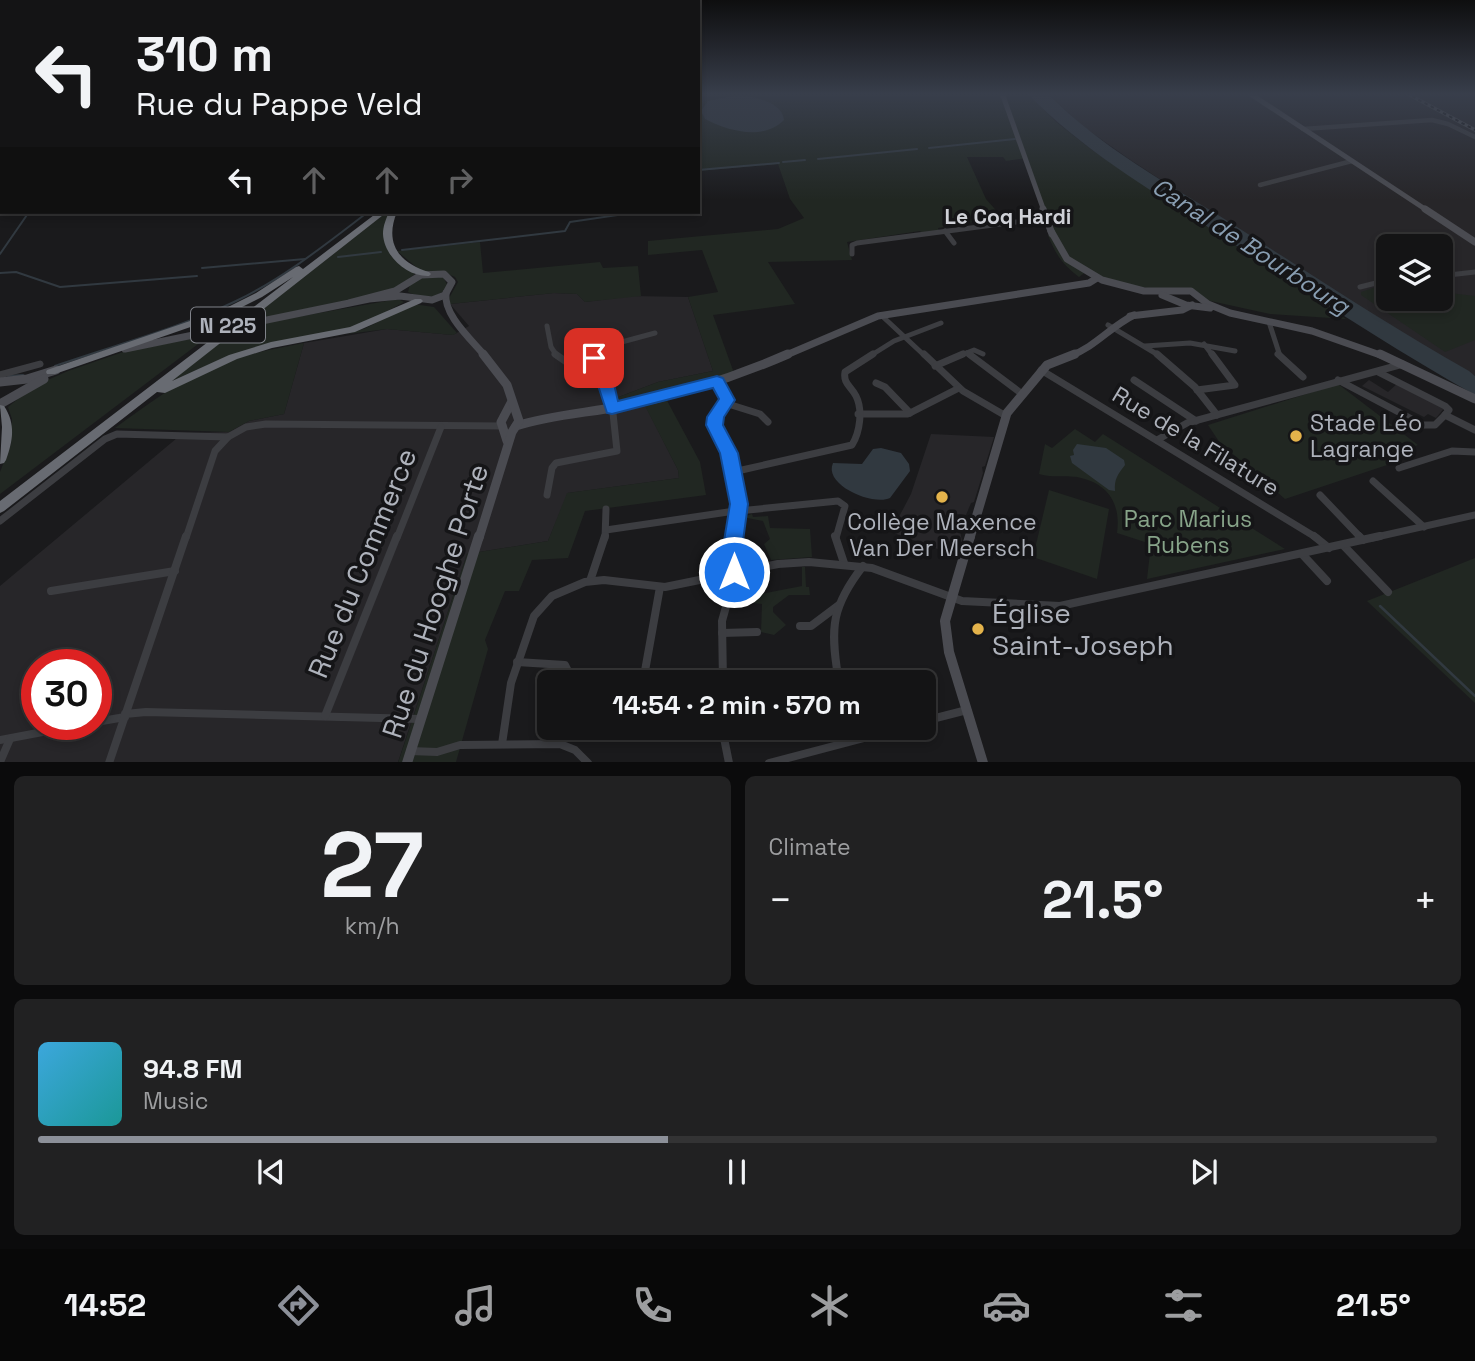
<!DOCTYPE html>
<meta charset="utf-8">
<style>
body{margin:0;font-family:"Space Grotesk",sans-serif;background:#212122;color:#f1f3f6;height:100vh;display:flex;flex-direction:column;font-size:26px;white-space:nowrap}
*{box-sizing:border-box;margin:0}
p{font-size:23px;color:#9d9ea0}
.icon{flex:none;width:38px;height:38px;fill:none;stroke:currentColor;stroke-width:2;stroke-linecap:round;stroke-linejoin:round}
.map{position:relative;height:762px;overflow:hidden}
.drawer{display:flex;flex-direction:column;gap:14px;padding:14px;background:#0b0b0c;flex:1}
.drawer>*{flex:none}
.guide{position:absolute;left:0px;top:0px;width:700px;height:214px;box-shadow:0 4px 10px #0003,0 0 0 2px #333334;background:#141415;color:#f1f3f6;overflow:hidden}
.tools{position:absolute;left:1376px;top:234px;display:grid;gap:14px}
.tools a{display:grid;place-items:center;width:77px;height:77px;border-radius:10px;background:#141415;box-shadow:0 4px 10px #0003,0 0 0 2px #333334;font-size:35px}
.speed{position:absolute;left:21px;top:649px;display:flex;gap:14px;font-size:35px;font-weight:700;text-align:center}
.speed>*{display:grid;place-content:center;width:91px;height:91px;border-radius:50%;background:#141415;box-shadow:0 4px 10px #0003,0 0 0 2px #333334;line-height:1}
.speed .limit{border:10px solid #d22;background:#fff;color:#111}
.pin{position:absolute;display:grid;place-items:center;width:60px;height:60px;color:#fff;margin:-30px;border-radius:14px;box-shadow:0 4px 10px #0006}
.me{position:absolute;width:77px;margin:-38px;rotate:0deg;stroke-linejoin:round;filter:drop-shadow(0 0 5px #0008)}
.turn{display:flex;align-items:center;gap:24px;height:147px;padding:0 21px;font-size:32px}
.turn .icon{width:91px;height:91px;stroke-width:2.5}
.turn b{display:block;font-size:49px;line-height:60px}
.lanes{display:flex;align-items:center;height:66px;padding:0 21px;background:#0003;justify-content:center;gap:35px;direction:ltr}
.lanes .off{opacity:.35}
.big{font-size:52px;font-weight:700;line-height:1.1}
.drawer .card{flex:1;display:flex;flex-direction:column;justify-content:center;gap:10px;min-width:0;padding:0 24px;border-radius:10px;background:#212122}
.drawer .dial{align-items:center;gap:0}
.dial b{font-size:91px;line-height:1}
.song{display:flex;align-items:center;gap:21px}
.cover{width:84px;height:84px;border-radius:10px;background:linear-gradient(135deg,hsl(200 70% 55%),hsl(180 70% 35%))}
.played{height:7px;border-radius:4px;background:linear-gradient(90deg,#8c9099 45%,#333334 45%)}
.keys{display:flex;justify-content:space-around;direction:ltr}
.heat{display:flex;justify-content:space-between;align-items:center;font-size:38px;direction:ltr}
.drawer .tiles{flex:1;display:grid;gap:14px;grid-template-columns:1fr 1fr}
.card:last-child{grid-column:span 2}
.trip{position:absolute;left:537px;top:670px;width:399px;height:70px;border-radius:10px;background:#141415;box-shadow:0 4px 10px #0003,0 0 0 2px #333334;font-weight:700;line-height:70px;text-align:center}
.tabs{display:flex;height:112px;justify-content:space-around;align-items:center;background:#080808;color:#9d9ea0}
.tabs .icon{width:49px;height:49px}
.tabs .active{color:#8c9099}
.tabs b{font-size:32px;color:#f1f3f6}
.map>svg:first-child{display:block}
.built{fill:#272629;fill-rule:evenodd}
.green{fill:#212722}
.water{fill:#313940}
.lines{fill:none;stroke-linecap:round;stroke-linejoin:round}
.stream-far1{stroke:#313940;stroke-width:2}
.stream{stroke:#313940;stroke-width:2.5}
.street-far3{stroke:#3c3d41;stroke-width:4.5}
.street-far2{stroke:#3c3d41;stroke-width:5}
.street-far1{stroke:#3c3d41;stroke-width:7}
.street{stroke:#3c3d41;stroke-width:8}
.secondary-far3{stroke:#4a4b51;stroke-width:5}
.secondary-far2{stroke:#4a4b51;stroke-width:7}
.secondary-far1{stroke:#4a4b51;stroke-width:9}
.secondary{stroke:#4a4b51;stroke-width:10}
.highway{fill:#686b72;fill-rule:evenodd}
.rail-casing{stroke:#4f5156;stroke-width:3.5}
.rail{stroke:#151517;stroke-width:2;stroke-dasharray:3.5;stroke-linecap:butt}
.route{fill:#1a73e8;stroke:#114b97;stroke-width:2}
.poi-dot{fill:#e4b34b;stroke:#151517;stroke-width:2.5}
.labels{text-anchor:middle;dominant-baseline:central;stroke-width:7;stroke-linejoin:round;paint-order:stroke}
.far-neighbourhood-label{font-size:21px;font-weight:bold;fill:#cfd1d7;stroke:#151517}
.shield{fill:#151517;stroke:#80838a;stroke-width:2}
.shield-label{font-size:21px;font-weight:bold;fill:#aeb2bb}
.poi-label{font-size:23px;fill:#aeb2bb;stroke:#151517;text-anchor:start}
.street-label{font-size:23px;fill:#aeb2bb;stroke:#151517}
.park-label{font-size:23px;fill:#87a489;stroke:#151517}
.water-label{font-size:24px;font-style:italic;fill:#899eb2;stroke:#151517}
.near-street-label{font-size:28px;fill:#aeb2bb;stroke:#151517}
.near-poi-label{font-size:28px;fill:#aeb2bb;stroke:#151517;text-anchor:start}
</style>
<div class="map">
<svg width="1475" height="763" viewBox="0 0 1475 763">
<rect width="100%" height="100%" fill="#1a1a1c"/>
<!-- built -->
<g class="built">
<path d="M1047 93H1475V376L1333 292 1132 161 1081 125ZM1388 247H1440V299H1388Z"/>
<path d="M554 293 577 294 585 302 632 296 688 297 713 371 658 382 616 398 645 405 678 470 679 478 568 493 548 541 467 554 398 762 0 763V586L183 433 229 432 249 421 284 414 304 343 387 329 453 335 469 326 450 304ZM37 665H96V724H37Z"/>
<polygon points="1369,380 1388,392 1398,383 1445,407 1436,418 1428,414 1424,417 1362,386"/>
<polygon points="931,434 994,437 985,466 982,467 983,473 974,502 971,503 966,515 957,514 962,541 957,556 891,532 911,494"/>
</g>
<!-- green -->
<g class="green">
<path d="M698 93H1027L1056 122 1092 150 1346 319 1270 314 1206 300 1190 289 1170 290 1126 286 1087 271 1079 277C1063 265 1055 254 1048 235L1054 234 1027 158 1006 161 1003 157H967L986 199 1002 217 938 228 939 231 922 233 920 231 847 242 852 260 768 262 795 304 713 315 734 373 664 395 700 462 706 495 585 511 568 558 532 560 519 591H505L485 640 488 649 456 762 398 763 467 554 548 541 567 493 679 478 678 470 645 406 620 411 616 398 658 382 713 371 688 297 718 292 702 250 648 255V241L778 229 804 218 790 199 778 164 698 171Z"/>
<path d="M387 212H391C388 218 383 226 384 234 386 247 404 268 415 274L394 289 380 294 248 321Z"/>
<polygon points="480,242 483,273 600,262 603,268 638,266 641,296 585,302 577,294 554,293 450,304 448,300 458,282 455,277 441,271 421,271 397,251"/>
<path d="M443 277 448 286C438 300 422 299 408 292L410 284 419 278Z"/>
<polygon points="1382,285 1388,286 1388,299 1440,299 1440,292 1475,296 1475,340 1445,352 1361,295 1361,292"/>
<polygon points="398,299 404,302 362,325 231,355 167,383 240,327"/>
<polygon points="413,304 434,307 457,333 453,335 387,329 347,334 366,328"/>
<polygon points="210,335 0,494 0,472 11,444 12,419 8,407 34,386 68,371 123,352"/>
<path d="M304 343 284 414 249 421 229 432 115 428C147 405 178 381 215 366 243 354 274 349 304 343Z"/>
<polygon points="1338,384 1418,445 1383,457 1390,464 1285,499 1220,443 1208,425"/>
<path d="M1075 429 1095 442 1103 434 1285 549 1147 579 1151 544 1117 533C1121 503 1108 483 1077 477 1064 475 1053 478 1039 474L1045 444 1052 448Z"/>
<polygon points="1049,490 1109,509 1097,579 1033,557"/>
<polygon points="752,514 753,517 768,516 770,528 810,529 812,557 771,560 764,544 770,539 763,521 742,517"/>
<polygon points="1475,558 1475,703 1367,601"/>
<polygon points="802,567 805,567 806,587 809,587 810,595 789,595 773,607 773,612 786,625 774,635 761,632 762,604 744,602 743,607 735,606 739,597 734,596 739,581 741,580 746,597 802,586"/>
</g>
<!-- water -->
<g class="water">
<path d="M1027 93H1047C1101 148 1169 184 1234 225 1312 275 1388 325 1469 371L1475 376V395C1385 344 1300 288 1214 231 1148 188 1082 150 1027 93Z"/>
<path d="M738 95C754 97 782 101 784 120 763 141 728 131 705 119L701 111 708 101Z"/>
<path d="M1077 444 1106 448 1124 460 1125 465C1118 474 1114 479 1115 491L1109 490 1072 463 1070 456 1074 455 1073 450Z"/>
<path d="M881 448 901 453 909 464 910 471 890 498C873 506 823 485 833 463L862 464 873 449Z"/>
</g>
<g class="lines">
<!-- stream-far1 -->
<g class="stream-far1">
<polyline points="929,148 1015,139"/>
<polyline points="818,159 917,149"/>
<polyline points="783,162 805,160"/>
<polyline points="698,170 779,163"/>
<polyline points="402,250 565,231 570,222 638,212"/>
<polyline points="0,254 29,212"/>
<polyline points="338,257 381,252"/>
<polyline points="202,268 305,259"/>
<polyline points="0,273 16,272 60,287 197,276"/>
<path d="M55 366C115 345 178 329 236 301 284 278 326 244 368 212"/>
<polyline points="8,376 23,375"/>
</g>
<!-- stream -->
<polyline class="stream" points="1380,606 1475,696"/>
<!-- street-far3 -->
<g class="street-far3">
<polyline points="1303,129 1432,120 1448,124 1475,137"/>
<polyline points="1260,185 1352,161"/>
</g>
<!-- street-far2 -->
<g class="street-far2">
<polyline points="945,231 954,243"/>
<polyline points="852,254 852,245 857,243 1046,218"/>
<polyline points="1440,276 1475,272"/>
<polyline points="1360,287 1388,280"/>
<polyline points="881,315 925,356"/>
<polyline points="1269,322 1280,356"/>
<polyline points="1108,325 1160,356"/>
<polyline points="547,326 551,347 557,356"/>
<polyline points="1204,344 1213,356"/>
<polyline points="1145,346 1190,343 1235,351"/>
<polyline points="967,353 971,356"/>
<polyline points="593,356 618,343 655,333"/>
<polyline points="870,356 894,341 941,323"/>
<polyline points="959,356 974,350 983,354"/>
</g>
<!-- street-far1 -->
<g class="street-far1">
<polyline points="555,354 568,363 596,354"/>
<polyline points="924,354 963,391 1006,416"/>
<polyline points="969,354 1022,394"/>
<polyline points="1157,354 1195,387 1217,415"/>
<polyline points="1278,354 1303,377"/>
<polyline points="935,366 963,354"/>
<polyline points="1041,370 1317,538"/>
<polyline points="1378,372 1445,406 1449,410 1445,415"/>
<polyline points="0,375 40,364"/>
<polyline points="1134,380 1196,421"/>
<polyline points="1338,380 1423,425 1435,425 1445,415"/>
<polyline points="717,382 727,399 715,423 729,453 739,504 734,538"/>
<polyline points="876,383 885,387 910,413"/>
<polyline points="1197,390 1235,385 1212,354"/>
<polyline points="725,403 760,414 768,422"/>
<polyline points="858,414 908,414 959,388"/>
<polyline points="1445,415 1475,430"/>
<polyline points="1157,440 1187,423 1403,364"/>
<polyline points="1399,468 1452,451 1475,452"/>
<path d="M733 472 852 445C860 432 863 410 856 396 851 386 843 384 845 372L873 354"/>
<polyline points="1373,481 1424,527"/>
<polyline points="547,495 552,468 556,463 617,451 612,404 599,362 594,358"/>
<polyline points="1320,495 1361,538"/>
<polyline points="0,521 105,439 117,434 228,437 246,427 266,424 503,426"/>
<polyline points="606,530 728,512 838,501 845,506 836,538"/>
<polyline points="186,538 215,451 228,437"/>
<polyline points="397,538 441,427"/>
<polyline points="605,538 606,509"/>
<polyline points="1372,538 1475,515"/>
</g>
<!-- street -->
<g class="street">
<polyline points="835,536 844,563"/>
<polyline points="1314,536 1329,548"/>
<polyline points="1359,536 1363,540"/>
<polyline points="1343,545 1388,592"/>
<polyline points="1302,554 1327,581"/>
<polyline points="590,581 605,536"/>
<polyline points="51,591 175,571"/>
<polyline points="800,626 811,626 839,605"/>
<polyline points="722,633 757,632"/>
<polyline points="517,662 565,665 568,671 566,682"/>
<polyline points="643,682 660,587"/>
<polyline points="723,682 722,621 733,582 734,536"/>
<path d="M822 682 838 676C830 627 832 606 863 566"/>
<polyline points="125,714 146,712 420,719"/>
<polyline points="325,716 397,536"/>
<polyline points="924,721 967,710"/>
<polyline points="96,722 125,717"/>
<polyline points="722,728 729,763"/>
<polyline points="0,740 85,724"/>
<polyline points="502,744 511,683 534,616 552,596 585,582 604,580 665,587 778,564 809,562 872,568 962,601 1060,606 1380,536"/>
<polyline points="556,744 558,728"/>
<polyline points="410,751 437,752 460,745 560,744 575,750 588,763"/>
<polyline points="0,762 10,739"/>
<polyline points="109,763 186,536"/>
<polyline points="769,763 902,728"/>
</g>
<!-- secondary-far3 -->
<g class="secondary-far3">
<polyline points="1002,93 1044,211"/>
<polyline points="1249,93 1428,211"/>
</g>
<!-- secondary-far2 -->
<g class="secondary-far2">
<polyline points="1043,209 1052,234"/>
<polyline points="1425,209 1475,242"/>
<polyline points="1051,231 1067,259 1102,280 1144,291 1191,291 1208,304 1230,313 1312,331 1383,356"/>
<path d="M446 293C443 315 472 340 485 356"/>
<polyline points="1162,295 1186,305 1210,308"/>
<polyline points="1130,316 1182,310 1192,305"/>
<polyline points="125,349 369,299 400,296 432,300 445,295 452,282 444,274 421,275 395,291 349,303"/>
<polyline points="784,356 878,316 1089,283 1097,278"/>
<path d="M1070 356C1095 347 1110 327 1134 315"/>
</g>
<!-- secondary-far1 -->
<g class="secondary-far1">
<polyline points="1380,354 1475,399"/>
<polyline points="0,382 27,379 56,370"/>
<polyline points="0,404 44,379"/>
<path d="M516 426C550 415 587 413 623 406 679 395 735 377 788 354"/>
<polyline points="507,441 501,422 511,403"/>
<polyline points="479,538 512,432 519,421 507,385 483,354"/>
<polyline points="970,538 1007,413 1047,365 1075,354"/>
</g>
<!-- secondary -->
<g class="secondary">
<polyline points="970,536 945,621 949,652 983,763"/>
<polyline points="407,763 479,536"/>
</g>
<!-- highway -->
<g class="highway">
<polygon points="378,212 387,212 172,381 229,355 271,342 350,327 415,299 421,299 423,301 421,303 355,332 272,348 237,359 165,393 157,392 4,511 0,513 0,501 293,277 262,297 228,314 55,374 47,374 46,372 47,370 222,310 256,293 296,267 299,266 303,269"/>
<path d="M389 212H397C384 243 399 263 429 272L431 274 429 276C407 277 384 256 383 234 383 226 386 219 389 212Z"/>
<path d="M0 405 4 406C16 424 13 441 6 460L4 463 0 464 2 427Z"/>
</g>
<defs>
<polyline id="rail" points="1406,93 1475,130"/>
</defs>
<!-- rail casing -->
<use href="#rail" class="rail-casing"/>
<!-- rail -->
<use href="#rail" class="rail"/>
</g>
<!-- sky -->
<linearGradient id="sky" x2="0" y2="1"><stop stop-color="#0e0e0f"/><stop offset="0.47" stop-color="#383e4b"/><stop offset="1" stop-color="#383e4b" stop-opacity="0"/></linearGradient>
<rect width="1475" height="200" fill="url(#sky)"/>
<!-- route -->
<path class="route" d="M594 352C611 358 614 386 618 401L717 376 723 378 735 400 724 417 723 425 738 453 748 504 743 541 744 572 741 578 734 580 727 578 724 572V541L730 504 720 453 706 425 707 417 719 399 713 388 612 414 607 413 591 364 586 358Z"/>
<!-- markers -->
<g class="poi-dot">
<circle cx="1296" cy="436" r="7"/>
<circle cx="942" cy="497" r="7"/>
<circle cx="978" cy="629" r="7"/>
</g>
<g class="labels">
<!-- far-neighbourhood labels -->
<g class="far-neighbourhood-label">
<text x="1008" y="216">Le Coq Hardi</text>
</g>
<!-- shield labels -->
<rect class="shield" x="191" y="307.5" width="74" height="35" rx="5"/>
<g class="shield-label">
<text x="228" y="325">N 225</text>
</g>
<!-- poi labels -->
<g class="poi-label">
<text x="1310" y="423">Stade Léo<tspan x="1310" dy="26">Lagrange</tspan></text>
<text x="942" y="522" text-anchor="middle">Collège Maxence<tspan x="942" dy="26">Van Der Meersch</tspan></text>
</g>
<!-- street labels -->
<g class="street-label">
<text transform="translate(1196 441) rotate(31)">Rue de la Filature</text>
</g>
<!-- park labels -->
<g class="park-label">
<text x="1188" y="519">Parc Marius<tspan x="1188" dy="26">Rubens</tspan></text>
</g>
<!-- water labels -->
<g class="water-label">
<text transform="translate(1251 246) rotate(33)">Canal de Bourbourg</text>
</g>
<!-- near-street labels -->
<g class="near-street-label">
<text transform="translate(362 563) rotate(-68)">Rue du Commerce</text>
<text transform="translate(435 601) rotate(-72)">Rue du Hooghe Porte</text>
</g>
<!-- near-poi labels -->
<g class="near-poi-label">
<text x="992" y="613">Église<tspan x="992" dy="32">Saint-Joseph</tspan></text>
</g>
</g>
</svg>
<div class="tools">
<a><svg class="icon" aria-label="layers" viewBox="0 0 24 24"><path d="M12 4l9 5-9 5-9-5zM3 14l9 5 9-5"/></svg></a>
</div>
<div class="speed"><div class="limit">30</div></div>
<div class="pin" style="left:594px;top:358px;background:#d93025"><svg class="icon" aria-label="arrive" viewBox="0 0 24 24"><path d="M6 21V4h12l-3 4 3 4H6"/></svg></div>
<svg class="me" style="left:734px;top:572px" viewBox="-20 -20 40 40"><circle r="17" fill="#1a73e8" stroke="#fff" stroke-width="3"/><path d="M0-11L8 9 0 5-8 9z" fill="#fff"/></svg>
<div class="trip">14:54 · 2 min · 570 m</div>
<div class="guide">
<div class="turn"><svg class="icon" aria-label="left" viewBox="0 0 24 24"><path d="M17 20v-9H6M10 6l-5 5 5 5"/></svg><div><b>310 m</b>Rue du Pappe Veld</div></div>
<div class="lanes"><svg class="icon" aria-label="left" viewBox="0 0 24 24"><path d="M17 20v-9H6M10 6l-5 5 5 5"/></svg><svg class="icon off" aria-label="ahead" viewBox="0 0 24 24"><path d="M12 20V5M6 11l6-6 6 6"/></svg><svg class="icon off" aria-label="ahead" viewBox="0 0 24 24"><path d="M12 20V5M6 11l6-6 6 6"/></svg><svg class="icon off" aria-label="right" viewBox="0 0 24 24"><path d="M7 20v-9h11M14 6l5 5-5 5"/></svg></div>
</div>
</div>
<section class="drawer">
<div class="tiles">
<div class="card dial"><b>27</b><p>km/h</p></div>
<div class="card"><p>Climate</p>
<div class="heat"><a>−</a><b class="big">21.5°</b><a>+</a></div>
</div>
<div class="card">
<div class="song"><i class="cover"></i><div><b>94.8 FM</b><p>Music</p></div></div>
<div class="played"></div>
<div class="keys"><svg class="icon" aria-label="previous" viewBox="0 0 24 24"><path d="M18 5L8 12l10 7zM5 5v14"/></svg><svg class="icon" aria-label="pause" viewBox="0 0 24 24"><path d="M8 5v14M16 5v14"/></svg><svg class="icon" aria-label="next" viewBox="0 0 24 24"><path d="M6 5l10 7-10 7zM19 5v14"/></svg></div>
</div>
</div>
</section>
<nav class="tabs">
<b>14:52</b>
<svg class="icon active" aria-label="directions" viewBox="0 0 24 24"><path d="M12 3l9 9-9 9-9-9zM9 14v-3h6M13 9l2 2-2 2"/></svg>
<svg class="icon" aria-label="music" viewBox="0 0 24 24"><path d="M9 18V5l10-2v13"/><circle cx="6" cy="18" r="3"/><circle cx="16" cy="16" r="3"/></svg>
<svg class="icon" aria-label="phone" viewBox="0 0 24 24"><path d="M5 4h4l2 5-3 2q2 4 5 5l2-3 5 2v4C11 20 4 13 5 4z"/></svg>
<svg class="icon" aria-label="climate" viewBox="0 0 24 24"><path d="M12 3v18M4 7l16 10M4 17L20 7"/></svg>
<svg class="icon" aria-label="car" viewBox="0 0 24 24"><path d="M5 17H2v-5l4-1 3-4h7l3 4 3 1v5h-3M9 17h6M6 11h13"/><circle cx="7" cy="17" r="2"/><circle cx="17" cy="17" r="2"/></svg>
<svg class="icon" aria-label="filters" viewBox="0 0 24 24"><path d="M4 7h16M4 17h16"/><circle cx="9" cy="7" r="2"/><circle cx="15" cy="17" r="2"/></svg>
<b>21.5°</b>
</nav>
